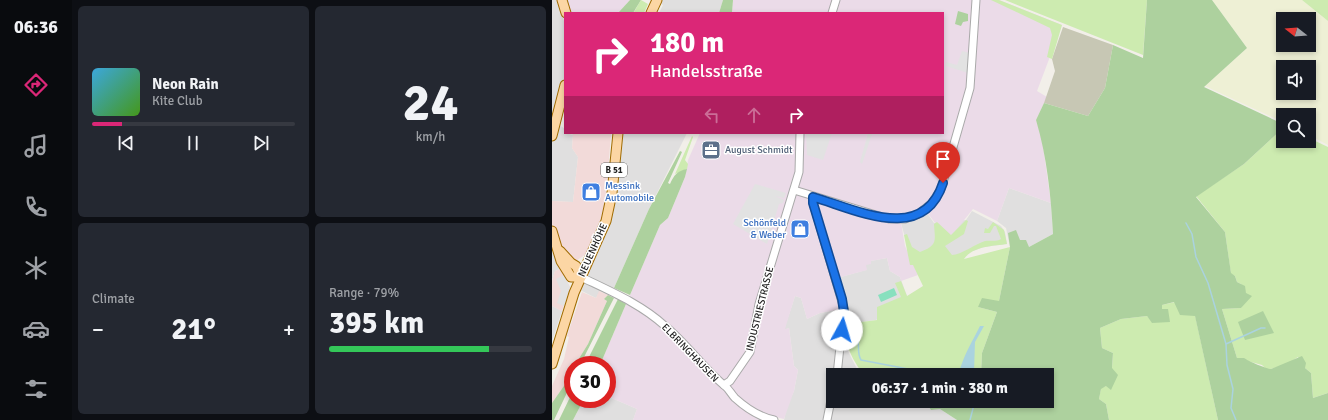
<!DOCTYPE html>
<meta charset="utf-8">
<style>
body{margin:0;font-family:Signika,sans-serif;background:#242831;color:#f1f3f6;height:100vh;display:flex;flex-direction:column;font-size:15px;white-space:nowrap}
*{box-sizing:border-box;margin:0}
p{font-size:13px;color:#9ea1a6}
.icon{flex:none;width:22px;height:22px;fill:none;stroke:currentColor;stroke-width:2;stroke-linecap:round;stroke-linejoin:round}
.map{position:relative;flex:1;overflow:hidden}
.drawer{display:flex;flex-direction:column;gap:6px;padding:6px;background:#0d0f14;width:480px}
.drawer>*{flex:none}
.guide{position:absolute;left:12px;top:12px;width:380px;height:122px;border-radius:0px;box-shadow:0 2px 6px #0003;background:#db2777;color:#fff;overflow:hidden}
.needle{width:26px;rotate:287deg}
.buttons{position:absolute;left:724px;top:12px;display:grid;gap:8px}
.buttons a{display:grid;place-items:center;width:40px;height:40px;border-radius:0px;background:#171b24;box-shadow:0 2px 6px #0003;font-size:20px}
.speed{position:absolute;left:12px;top:356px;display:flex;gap:8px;font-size:20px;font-weight:700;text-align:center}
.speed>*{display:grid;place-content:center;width:52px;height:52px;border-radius:50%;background:#171b24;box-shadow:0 2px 6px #0003;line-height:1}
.speed .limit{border:6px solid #d22;background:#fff;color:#111}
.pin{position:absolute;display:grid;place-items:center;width:34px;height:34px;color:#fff;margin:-41px -17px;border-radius:50% 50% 50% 0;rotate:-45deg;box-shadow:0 0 4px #0007}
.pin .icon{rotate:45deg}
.me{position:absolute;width:44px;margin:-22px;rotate:6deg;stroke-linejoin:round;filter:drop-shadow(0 0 3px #0008)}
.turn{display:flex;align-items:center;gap:14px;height:84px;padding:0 20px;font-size:18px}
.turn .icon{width:52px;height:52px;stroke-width:2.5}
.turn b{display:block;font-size:28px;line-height:34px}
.lanes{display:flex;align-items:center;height:38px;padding:0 20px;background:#0003;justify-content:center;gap:20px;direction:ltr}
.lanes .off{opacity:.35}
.big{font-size:30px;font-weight:800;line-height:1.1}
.drawer .card{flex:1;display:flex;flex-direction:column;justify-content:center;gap:6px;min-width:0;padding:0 14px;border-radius:6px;background:#242831}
.drawer .dial{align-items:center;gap:0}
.dial b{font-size:52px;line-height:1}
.song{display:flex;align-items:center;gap:12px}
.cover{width:48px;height:48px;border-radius:6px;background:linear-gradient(135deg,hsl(200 70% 55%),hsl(100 70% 35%))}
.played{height:4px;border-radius:2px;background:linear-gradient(90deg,#db2777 15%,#363941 15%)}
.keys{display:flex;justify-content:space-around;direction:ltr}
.heat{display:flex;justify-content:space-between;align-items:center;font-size:22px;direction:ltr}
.charge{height:6px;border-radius:3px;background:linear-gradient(90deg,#34c759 79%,#363941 0)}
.drawer .tiles{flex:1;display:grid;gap:6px;grid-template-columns:repeat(2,1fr)}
.trip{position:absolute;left:274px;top:368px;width:228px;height:40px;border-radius:0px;background:#171b24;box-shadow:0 2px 6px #0003;font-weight:800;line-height:40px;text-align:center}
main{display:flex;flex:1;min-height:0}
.menu{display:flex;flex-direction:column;width:72px;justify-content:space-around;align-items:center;background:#090b0e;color:#9ea1a6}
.menu .icon{width:28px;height:28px}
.menu .active{color:#db2777}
.menu b{font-size:18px;color:#f1f3f6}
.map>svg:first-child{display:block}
.residential{fill:#e0dfdf}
.commercial{fill:#f2dad9}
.industrial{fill:#ebdbe8}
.construction{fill:#c7c7b4}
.farmland{fill:#eef0d5;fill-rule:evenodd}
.grass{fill:#cdebb0}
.forest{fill:#add19e}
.pitch{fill:#88e0be}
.parking{fill:#e2e2e2}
.water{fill:#aad3df}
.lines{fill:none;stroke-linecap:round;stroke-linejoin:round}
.stream{stroke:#aad3df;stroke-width:1.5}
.minor-casing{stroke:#a9a9a9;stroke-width:9}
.major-casing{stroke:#a06b00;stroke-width:11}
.minor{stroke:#fff;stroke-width:7}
.major{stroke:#fcd6a4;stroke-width:9}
.route-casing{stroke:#114b97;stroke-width:10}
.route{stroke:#1a73e8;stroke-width:7}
.labels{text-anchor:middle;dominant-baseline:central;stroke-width:3;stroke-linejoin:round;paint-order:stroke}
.shield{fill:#fff;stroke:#646464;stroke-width:1}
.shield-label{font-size:9px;font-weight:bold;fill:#222}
.service-label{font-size:10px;fill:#4e5e75;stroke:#fff;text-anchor:start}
.shop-label{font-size:10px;fill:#366cbe;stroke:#fff;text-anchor:start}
.street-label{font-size:10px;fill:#222;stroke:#fff}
</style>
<main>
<nav class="menu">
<b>06:36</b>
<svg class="icon active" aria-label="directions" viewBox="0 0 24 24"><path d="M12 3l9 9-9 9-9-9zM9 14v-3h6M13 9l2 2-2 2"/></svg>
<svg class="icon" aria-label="music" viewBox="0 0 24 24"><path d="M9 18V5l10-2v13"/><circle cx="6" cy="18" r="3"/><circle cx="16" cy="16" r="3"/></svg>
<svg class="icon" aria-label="phone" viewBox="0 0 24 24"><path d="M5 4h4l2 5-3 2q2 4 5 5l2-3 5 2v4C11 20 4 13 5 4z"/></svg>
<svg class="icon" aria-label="climate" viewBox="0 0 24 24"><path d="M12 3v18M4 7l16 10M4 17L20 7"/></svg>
<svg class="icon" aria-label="car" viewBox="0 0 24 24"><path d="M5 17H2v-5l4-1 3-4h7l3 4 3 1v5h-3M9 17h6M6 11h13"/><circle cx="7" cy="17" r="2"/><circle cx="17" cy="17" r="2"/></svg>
<svg class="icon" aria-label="filters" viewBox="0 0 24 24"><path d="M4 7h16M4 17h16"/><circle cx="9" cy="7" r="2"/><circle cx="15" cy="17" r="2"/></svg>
</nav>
<section class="drawer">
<div class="tiles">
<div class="card">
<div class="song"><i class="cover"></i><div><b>Neon Rain</b><p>Kite Club</p></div></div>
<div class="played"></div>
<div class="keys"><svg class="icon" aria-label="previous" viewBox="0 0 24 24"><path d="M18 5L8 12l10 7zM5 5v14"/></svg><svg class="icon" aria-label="pause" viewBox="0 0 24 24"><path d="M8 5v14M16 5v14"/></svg><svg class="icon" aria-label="next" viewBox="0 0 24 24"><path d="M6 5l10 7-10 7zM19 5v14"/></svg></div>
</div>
<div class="card dial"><b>24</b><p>km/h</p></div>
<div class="card"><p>Climate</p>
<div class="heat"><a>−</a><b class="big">21°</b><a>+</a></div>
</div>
<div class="card"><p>Range · 79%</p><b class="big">395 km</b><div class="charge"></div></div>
</div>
</section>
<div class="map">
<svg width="776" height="420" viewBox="0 0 776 420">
<rect width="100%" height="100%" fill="#f2efe9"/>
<!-- residential -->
<g class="residential">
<polygon points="0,0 5,0 13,24 13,89 0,120 13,129 13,133 21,135 20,148 26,157 21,202 0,201"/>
<polygon points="102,0 171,0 167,13 107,13 111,5"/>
<polygon points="69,133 135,133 97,209 62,288 52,284 44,298 28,290 53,236 60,214"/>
<polygon points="457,188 499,203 501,234 477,247 458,247 454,228 445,221"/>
<polygon points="420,211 449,226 453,232 455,244 432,247 407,256 360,263 349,223 363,220 375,213 382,223 414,220"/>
<polygon points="0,245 8,269 3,271 0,281"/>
<polygon points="335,258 338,271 348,277 355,296 324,320 289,325 288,335 308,375 281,375 281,401 373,401 379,410 388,409 405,420 232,420 235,406 242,391 246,370 242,366 237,328 232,330 243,296 249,298 255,319 268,313 290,309 285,278 314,270 313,265 318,261"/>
<polygon points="0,306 10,311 0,341"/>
<polygon points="55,396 85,409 81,420 21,420 32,399 55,399"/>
</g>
<!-- commercial -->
<g class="commercial">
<polygon points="19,133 59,133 54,198 49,219 34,254 24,261 12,251 0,224 0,201 21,202 26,157 20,148 21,135"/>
<polygon points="8,269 18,287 10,311 0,306 0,281 3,271"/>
<polygon points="47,291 56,295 52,299 55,301 36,344 23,365 21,365 21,369 14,383 0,403 0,386 12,359 17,337 15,336 30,292 44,298"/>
</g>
<!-- industrial -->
<g class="industrial">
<polygon points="14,0 78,0 66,13 18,13"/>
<polygon points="181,0 447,0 510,25 485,91 495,97 484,120 490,138 499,203 457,188 445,221 421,209 396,240 371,207 348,216 353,246 366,275 349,281 348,277 338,271 335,258 319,261 319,264 314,265 315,270 285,278 290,309 268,313 255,319 249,298 243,296 233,329 237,328 242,366 246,370 242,391 232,419 211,414 208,420 81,420 85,409 55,396 55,365 48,365 108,225 116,218 133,177 136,160 148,133 391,133 391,13 180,13"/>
</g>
<!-- construction -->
<polygon class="construction" points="511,27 561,45 553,88 536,116 492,103 503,71 500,59"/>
<!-- farmland -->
<path class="farmland" d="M660 0H750L776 21V145L757 135V115H731V122L653 86 695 48ZM731 19H757V45H731ZM731 67H757V93H731Z"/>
<!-- grass -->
<g class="grass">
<polygon points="89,0 96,4 92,13 82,12"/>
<polygon points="439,0 447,0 510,25 500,59 495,57 500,35 498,28"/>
<polygon points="453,0 595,0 591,55"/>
<polygon points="750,0 776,0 776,21"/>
<polygon points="731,128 731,141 757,141 757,138 776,147 776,393 761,398 759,373 753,368 746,357 735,364 719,369 714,369 710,365 685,358 670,309 689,308 694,293 689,284 685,282 683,276 679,274 673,232 644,196 692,164"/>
<polygon points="140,136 141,137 133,160 136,164 135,169 123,174"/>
<path d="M414 220 416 221 412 234 393 246 400 255C409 255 423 244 433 241 438 240 444 242 449 239L444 226H442L438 233H432L433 228 436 229 441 222 452 230 455 244C441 246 421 246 412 259L458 247 447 301 426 307 445 312 430 353 429 375H312C300 360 292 343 293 324L325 320V307L349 297 343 283 349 281 355 296 371 286 361 265H358L352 235 355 234 360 247 368 252C386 245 383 241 382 224L385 222 399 235Z"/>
<polygon points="623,302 643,315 666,420 557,420 554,404 547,399 549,388 554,386 560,368 561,353 550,348 548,328 569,319 595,316 601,323 616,309 610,309 610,305"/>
</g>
<!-- forest -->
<g class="forest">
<polygon points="78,0 89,0 81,13 66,13"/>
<polygon points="171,0 181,0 180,13 167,13"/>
<path d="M595 0H660L695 48 652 87 731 124V128L692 164 644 197 673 232 679 273 683 276 685 282 693 286 694 293 700 296 689 308 670 309 685 358H692C696 361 715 369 719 369L750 356 754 363 753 368 759 373 761 398 776 393V420H666L643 316 628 315 622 302 610 305V309H616L618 322 600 323 595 316 569 319 548 328 550 348 561 353 560 368 566 375 559 390 554 386 549 389 547 399 554 404 557 420H405L388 409 379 410 373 401H495V375H429L430 353 445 312 426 307 430 298 447 301 458 247 456 233 464 230 468 240H474L477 247 501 234C499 196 495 157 484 120L492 103 536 116 553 88 561 45 591 58Z"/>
<polygon points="406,11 416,14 416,21 411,22 409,26 403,24"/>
<path d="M128 151 130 152 116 183 118 184C122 175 125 171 135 169L133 177 116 218 108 225 78 295 62 288 97 209Z"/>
<polygon points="56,295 62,298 28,365 23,365 36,344 55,301 52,299"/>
<polygon points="66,299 74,304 48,365 33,365"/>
<polygon points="711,311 722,333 693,340 686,322"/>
<polygon points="21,369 21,380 2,420 0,420 0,403 14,383"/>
<polygon points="21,391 21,399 32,399 21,420 7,420"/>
</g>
<!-- pitch -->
<polygon class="pitch" points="342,288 345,295 329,302 326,295"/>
<!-- parking -->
<g class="parking">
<polygon points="410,51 418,53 416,73 394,66 394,62 405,65"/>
<polygon points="254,133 280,133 271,160 255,155"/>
<polygon points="316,133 320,134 310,164 308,162"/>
<polygon points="203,184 234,193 232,198 223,196 232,200 231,203 227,204 215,244 181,224"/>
<polygon points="12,275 18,287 12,306 5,303 9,291 4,279"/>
</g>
<!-- water -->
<path class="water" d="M428 326H432L423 342 422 372 408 369C413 353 421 340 428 326Z"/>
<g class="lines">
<!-- stream -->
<g class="stream">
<polyline points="634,223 640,234 644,257 656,283 674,344 675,365 681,389 679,408 684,420"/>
<path d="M295 327C314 341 302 348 309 360L377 373 394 370 403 375"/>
<polyline points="674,344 709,328 713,328"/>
<polyline points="418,420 423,401"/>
</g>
<defs>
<g id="minor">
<polyline points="280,13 284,0"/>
<polyline points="242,190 337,219 353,219 366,214 380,203 389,189 418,88 424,0"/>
<polyline points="261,197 261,203 292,309 285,375"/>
<path d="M29 277C58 291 89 304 113 326 135 344 152 369 173 386 177 389 179 394 183 398 194 408 208 417 222 420"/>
<polyline points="172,385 178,381 198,352 207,304 247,172 248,133"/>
<polyline points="275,420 281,390"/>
</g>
<g id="major">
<polyline points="10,0 14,13"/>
<polyline points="99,13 105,0"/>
<polyline points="0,136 13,85"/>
<polyline points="0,231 9,261 19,277 29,277"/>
<polyline points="8,251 19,263 24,266 29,277"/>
<polyline points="0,364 22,293 54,221 60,193 66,133"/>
</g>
</defs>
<!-- minor casing -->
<use href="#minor" class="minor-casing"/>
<!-- major casing -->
<use href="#major" class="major-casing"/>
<!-- minor -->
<use href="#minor" class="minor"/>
<!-- major -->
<use href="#major" class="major"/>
</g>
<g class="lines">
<defs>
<path id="route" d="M290 330 292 312 290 299 261 203V197C303 209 371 245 391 183"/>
</defs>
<!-- route casing -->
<use href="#route" class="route-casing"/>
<!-- route -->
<use href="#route" class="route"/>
</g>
<!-- icons -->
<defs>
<symbol id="office-square" viewBox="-11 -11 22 22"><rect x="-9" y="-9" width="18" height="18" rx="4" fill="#5c6f8a" stroke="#fff"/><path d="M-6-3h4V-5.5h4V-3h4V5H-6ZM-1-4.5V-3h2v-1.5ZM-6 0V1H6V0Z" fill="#fff"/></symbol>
<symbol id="shop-square" viewBox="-11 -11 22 22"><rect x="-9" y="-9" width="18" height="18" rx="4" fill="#3f7fe0" stroke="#fff"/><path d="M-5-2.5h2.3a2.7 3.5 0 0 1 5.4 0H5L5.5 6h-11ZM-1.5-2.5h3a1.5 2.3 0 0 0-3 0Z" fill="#fff"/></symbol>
</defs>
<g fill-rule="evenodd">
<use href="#office-square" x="148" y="139" width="22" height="22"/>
<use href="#shop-square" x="28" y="181" width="22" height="22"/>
<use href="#shop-square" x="237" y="218" width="22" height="22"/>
</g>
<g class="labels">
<!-- shield labels -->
<rect class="shield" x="49" y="163" width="26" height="14" rx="3"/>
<g class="shield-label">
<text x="62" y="170">B 51</text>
</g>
<!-- service labels -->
<g class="service-label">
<text x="173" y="150">August Schmidt</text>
</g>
<!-- shop labels -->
<g class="shop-label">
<text x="53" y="186">Messink<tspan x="53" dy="12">Automobile</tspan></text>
<text x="234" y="223" text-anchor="end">Schönfeld<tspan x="234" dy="12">&amp; Weber</tspan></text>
</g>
<!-- street labels -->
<g class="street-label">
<text transform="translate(41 250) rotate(-66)">NEUENHÖHE</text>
<text transform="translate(208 309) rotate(-76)">INDUSTRIESTRASSE</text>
<text transform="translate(138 353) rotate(46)">ELBRINGHAUSEN</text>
</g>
</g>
</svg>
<div class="buttons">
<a><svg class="needle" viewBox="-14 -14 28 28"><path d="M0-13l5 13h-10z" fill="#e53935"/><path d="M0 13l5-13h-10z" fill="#9ea1a6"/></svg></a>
<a><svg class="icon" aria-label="sound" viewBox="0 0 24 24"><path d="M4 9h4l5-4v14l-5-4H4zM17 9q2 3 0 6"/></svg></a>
<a><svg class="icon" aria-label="search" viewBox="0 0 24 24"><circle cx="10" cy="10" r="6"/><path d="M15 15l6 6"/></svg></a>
</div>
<div class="speed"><div class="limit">30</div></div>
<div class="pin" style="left:391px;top:183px;background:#d93025"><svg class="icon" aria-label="arrive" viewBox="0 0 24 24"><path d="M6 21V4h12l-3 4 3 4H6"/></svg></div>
<svg class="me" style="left:290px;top:330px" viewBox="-20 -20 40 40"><circle r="19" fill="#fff"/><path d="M0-13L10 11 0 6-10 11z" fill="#1a73e8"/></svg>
<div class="trip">06:37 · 1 min · 380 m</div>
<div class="guide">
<div class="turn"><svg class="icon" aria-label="right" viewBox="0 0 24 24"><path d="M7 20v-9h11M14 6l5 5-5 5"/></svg><div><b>180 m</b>Handelsstraße</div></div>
<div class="lanes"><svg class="icon off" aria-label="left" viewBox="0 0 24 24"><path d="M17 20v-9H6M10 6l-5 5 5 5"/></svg><svg class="icon off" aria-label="ahead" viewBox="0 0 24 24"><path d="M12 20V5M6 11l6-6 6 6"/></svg><svg class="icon" aria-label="right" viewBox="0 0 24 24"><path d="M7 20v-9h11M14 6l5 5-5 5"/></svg></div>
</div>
</div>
</main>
